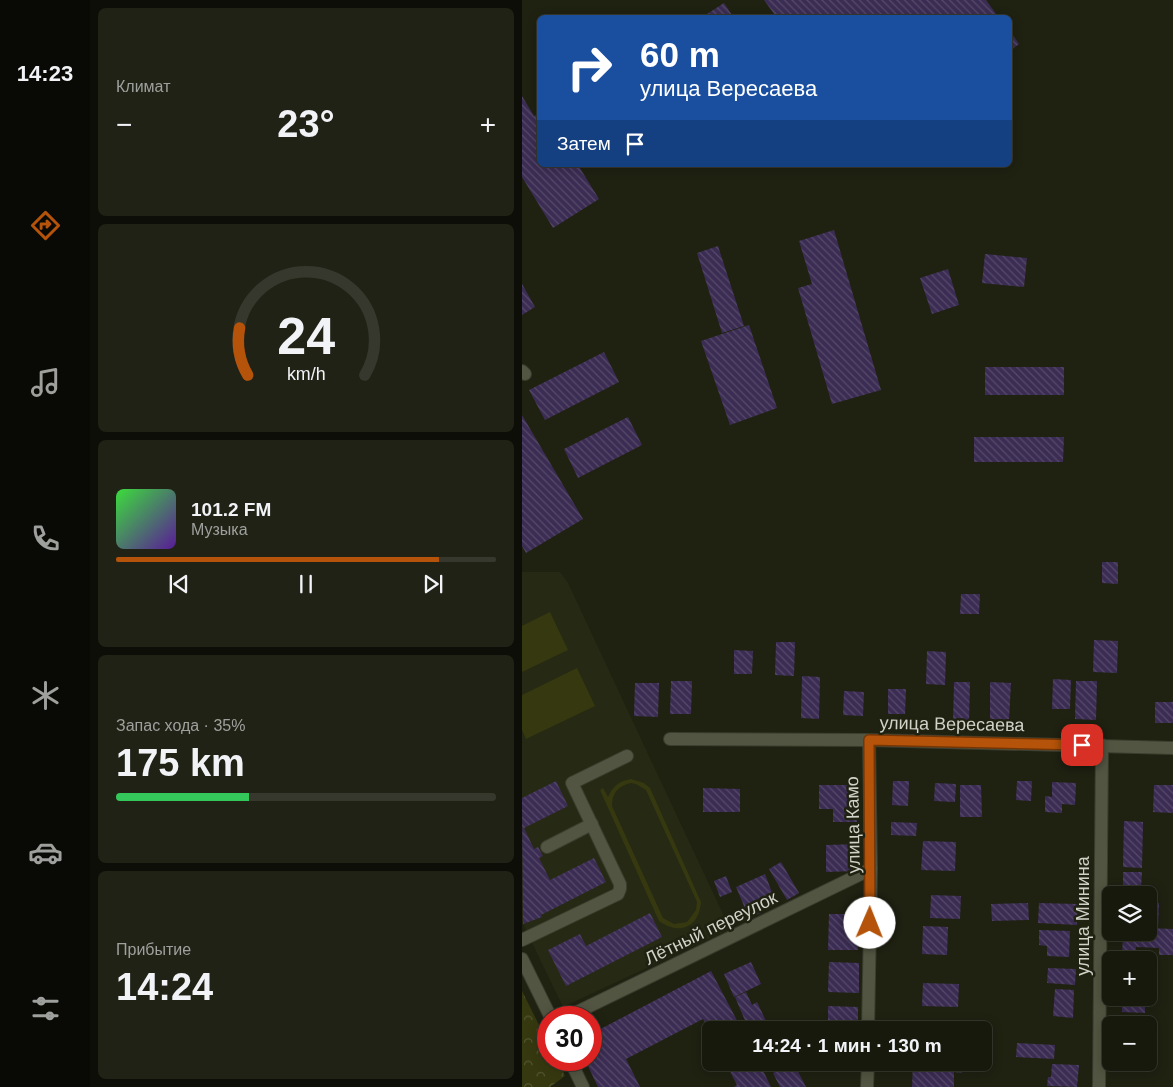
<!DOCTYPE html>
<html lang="ru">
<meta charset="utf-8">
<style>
body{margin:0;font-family:Helvetica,sans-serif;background:#202216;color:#f1f3f6;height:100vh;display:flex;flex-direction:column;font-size:19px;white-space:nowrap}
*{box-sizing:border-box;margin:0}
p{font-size:16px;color:#9ea09d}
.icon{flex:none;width:28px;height:28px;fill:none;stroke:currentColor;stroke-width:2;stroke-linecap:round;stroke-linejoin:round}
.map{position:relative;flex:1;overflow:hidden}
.sheet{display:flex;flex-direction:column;gap:8px;padding:8px;background:#0d0e07;width:432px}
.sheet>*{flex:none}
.guide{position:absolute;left:15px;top:15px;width:475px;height:152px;border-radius:8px;box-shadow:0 2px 12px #0003,0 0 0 1px #36382e;background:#1a4fa0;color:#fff;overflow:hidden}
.controls{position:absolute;left:580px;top:886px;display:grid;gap:10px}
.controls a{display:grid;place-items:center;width:55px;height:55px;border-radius:8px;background:#17190d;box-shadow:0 2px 12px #0003,0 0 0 1px #36382e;font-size:25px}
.speed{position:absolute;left:15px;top:1006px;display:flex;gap:10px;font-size:25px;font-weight:700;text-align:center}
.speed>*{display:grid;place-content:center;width:65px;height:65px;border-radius:50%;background:#17190d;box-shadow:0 2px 12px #0003,0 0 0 1px #36382e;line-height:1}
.speed .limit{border:8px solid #d22;background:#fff;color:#111}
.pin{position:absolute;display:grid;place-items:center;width:42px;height:42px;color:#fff;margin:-21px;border-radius:10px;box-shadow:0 2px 8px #0006}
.me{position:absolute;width:55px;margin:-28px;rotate:1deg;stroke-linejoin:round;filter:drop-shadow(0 0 4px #0008)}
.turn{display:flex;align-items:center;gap:18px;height:105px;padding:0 20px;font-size:22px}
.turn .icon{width:65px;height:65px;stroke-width:2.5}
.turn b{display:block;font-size:35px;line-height:42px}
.then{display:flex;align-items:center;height:48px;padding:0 20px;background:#0003;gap:10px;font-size:19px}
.big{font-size:38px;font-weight:800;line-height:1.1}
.sheet .card{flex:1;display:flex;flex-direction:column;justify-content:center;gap:8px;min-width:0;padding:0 18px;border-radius:8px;background:#202216}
.sheet .dial{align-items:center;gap:0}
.dial svg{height:130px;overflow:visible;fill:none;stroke:#36382e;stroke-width:7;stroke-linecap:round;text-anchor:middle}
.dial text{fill:#f1f3f6;stroke:none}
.song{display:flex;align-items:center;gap:15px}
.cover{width:60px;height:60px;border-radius:8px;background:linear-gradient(135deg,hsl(120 70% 55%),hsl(270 70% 35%))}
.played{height:5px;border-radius:2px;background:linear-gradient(90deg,#b45309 85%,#36382e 85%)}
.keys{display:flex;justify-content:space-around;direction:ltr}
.heat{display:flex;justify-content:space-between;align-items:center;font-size:28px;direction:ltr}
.charge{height:8px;border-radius:4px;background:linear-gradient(90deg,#34c759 35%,#36382e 0)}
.trip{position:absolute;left:180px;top:1021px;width:290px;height:50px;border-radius:8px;background:#17190d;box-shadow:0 2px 12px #0003,0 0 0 1px #36382e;font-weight:800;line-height:50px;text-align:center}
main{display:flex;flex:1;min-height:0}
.menu{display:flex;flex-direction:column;width:90px;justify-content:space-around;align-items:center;background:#090a05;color:#9ea09d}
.menu .icon{width:35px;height:35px}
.menu .on{color:#b45309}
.menu b{font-size:22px;color:#f1f3f6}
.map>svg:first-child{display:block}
.built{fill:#262913}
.forest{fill:url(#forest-crowns)}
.garden{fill:#36390f;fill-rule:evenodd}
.building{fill:url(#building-back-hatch)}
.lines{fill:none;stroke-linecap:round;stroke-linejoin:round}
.minor-casing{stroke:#3b3d2e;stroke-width:14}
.minor{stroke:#525541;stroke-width:12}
.route-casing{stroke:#753606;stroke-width:12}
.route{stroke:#b45309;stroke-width:9}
.labels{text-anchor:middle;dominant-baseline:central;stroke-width:5;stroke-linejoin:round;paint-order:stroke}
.street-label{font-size:18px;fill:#d1d2c8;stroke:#1f2111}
</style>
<main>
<nav class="menu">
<b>14:23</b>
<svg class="icon on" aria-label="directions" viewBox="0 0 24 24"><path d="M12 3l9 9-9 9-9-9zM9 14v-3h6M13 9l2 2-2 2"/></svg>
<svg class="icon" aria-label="music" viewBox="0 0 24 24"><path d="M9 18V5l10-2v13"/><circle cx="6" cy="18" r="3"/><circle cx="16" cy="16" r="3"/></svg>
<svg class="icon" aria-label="phone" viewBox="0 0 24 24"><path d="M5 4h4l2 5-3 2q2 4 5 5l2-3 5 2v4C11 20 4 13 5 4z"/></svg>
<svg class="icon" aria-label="climate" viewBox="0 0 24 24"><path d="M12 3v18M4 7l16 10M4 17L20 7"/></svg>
<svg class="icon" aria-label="car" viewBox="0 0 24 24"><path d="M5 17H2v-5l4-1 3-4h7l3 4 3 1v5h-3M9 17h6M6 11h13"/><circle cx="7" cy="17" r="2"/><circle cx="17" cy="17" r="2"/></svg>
<svg class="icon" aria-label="filters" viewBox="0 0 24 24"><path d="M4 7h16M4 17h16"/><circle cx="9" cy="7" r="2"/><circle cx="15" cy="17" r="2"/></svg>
</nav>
<section class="sheet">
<div class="card"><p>Климат</p>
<div class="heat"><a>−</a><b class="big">23°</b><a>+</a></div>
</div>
<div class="card dial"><svg viewBox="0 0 100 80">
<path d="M14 69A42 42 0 1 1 86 69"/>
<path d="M14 69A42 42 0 0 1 9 40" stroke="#b45309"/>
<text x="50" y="56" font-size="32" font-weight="700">24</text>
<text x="50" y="72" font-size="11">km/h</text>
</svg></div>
<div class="card">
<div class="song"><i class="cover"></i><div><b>101.2 FM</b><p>Музыка</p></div></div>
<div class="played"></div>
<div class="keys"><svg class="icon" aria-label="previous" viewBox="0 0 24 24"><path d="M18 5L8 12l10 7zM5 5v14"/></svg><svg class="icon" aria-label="pause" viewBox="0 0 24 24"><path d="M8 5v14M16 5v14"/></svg><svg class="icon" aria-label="next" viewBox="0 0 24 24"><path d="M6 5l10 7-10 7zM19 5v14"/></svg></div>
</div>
<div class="card"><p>Запас хода · 35%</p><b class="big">175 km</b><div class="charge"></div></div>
<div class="card"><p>Прибытие</p><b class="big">14:24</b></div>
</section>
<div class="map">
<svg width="651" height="1087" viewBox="0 0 651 1087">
<defs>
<pattern id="forest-crowns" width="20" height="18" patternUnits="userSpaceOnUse" patternTransform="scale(1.25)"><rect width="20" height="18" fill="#36390f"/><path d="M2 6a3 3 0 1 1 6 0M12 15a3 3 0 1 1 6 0" fill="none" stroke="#525530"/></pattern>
<pattern id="building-back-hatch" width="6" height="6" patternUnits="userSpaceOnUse" patternTransform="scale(1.25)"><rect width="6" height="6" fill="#3b2c53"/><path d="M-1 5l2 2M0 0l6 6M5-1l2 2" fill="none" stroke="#564a6a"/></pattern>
</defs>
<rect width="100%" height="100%" fill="#1f2111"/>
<!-- built -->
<polygon class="built" points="0,572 38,572 46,583 208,929 41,1007 0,922"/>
<!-- forest -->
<polygon class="forest" points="0,991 26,1043 26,1060 35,1060 43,1076 28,1087 0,1087"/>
<!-- garden -->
<g class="garden">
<polygon points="28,612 46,650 0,672 0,626"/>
<polygon points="55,668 73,706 4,739 0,730 0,695"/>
<path d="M109 779 122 783 128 788 179 902C177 927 158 936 137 921L78 790 81 788 86 797C91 786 97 781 109 779ZM109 783 114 784 124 790 175 902 174 910 165 922 152 924 141 918 90 806C90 793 96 786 109 783Z"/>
</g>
<!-- building -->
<g class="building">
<polygon points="242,0 464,0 477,18 255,18"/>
<polygon points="202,3 212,18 188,18 185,14"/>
<polygon points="488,31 497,44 488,51"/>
<polygon points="0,96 12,116 18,113 18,165 56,165 77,199 31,228 0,177"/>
<polygon points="312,230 359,390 310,404 276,288 290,284 277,241"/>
<polygon points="196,246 222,326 200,333 175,253"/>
<polygon points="463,254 505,258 502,287 460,283"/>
<polygon points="426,269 437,305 410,314 398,278"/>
<polygon points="0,284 13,307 0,315"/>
<polygon points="227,325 255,408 208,425 179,341"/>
<polygon points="82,352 97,382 23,420 7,390"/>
<rect x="463" y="367" width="79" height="28"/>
<polygon points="0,415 61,519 4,553 0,546"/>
<polygon points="106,417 120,445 56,478 42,449"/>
<polygon points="452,437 542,437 541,462 452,462"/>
<polygon points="580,562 596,562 596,584 580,583"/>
<polygon points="439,594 458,594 457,614 438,614"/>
<polygon points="572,640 596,641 595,673 571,672"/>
<polygon points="254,642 273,642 272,676 253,675"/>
<polygon points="212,650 231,651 230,674 212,674"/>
<polygon points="405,651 424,652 423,685 404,684"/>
<polygon points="280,676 298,677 297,719 279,718"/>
<polygon points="531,679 549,680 548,709 530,709"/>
<polygon points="149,681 170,681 169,714 148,714"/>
<polygon points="554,681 575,681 574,720 553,719"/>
<polygon points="432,682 448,682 447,722 431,721"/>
<polygon points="468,682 489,683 487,720 468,719"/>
<polygon points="113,683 137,683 136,717 112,716"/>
<polygon points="366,689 384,689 383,714 366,714"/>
<polygon points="322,691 342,692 341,716 321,715"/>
<rect x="633" y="702" width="18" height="21"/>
<polygon points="34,781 46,806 2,828 12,849 16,847 21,856 17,858 28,880 72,858 84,882 19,915 20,917 1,924 0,798"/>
<polygon points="371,781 387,781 386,806 370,805"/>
<polygon points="495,781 510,781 509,801 494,800"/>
<polygon points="530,782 554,783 553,805 540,804 540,813 523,812 523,796 530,797"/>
<polygon points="413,783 434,784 433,802 412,801"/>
<polygon points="297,785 335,785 335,822 311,822 311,809 297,809"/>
<polygon points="438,785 459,785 460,817 438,817"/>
<polygon points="632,785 651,785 651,813 631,812"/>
<polygon points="181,788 218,789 218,812 181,812"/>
<polygon points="602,821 621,822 620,868 601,867"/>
<polygon points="369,822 395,823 394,836 369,835"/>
<polygon points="401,841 434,842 433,871 399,870"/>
<polygon points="335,844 335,871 304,872 304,845"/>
<polygon points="259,862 277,893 265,900 247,869"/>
<polygon points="601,872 620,872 619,888 601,887"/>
<polygon points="243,874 253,900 237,907 239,913 227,918 214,887"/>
<polygon points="204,876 210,892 198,897 192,881"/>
<polygon points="409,895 439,896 438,919 408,918"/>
<polygon points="506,903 507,920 470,921 469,904"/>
<polygon points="517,903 556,904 555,925 516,923"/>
<polygon points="626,903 637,903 636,928 626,927"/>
<polygon points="128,913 140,937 44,986 26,950 58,934 64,946"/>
<polygon points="307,914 337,914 336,950 306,950"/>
<polygon points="401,926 426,927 425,955 400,954"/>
<polygon points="626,928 651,929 651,955 637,955 637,948 614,947 614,958 600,958 601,932 626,932"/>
<polygon points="517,930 548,931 547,957 525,956 525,946 517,945"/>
<polygon points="229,962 239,984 212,997 202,974"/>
<polygon points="307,962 337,963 337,993 306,992"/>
<polygon points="526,968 554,969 553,985 525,983"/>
<polygon points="189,971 220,1030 189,1030 189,1034 181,1019 104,1059 118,1087 76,1087 63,1060 69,1060 69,1034"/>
<polygon points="401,983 437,984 436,1007 400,1006"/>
<polygon points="533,989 552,990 551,1018 531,1016"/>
<polygon points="224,992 230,1005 235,1002 245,1023 230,1030 227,1030 213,997"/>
<polygon points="600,998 623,998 623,1013 600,1012"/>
<polygon points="306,1006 336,1007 336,1030 306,1030"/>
<polygon points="495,1043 533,1045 532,1059 494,1057"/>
<polygon points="203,1062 237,1062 249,1087 212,1087 215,1085"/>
<polygon points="271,1062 284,1087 258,1087 251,1073"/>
<polygon points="391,1062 440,1062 440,1073 432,1072 432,1087 390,1087"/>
<polygon points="601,1062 620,1062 619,1066 601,1065"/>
<polygon points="530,1064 557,1065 555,1087 525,1086 526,1077 529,1077"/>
</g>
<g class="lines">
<defs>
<g id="minor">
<polyline points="0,371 3,374"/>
<polyline points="148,739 347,740 651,748"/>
<polyline points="25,847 70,824"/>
<polyline points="0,940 96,894 98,889 98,884 50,783 105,756"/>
<polyline points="0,959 29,1018"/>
<polyline points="43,1018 349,869"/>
<polyline points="346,1030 349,869 347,740"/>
<polyline points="48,1060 61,1087"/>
<polyline points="345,1087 346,1062"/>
<polyline points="577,1087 580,745"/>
</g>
</defs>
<!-- minor casing -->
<use href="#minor" class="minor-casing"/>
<!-- minor -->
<use href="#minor" class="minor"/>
</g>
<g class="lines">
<defs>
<polyline id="route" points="348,923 347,740 560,745"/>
</defs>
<!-- route casing -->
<use href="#route" class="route-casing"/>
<!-- route -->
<use href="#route" class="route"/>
</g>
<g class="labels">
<!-- street labels -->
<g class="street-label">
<text transform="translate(430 724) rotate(1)">улица Вересаева</text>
<text transform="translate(331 825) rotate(-91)">улица Камо</text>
<text transform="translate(561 916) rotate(-90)">улица Минина</text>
<text transform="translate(189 928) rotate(-26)">Лётный переулок</text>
</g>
</g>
</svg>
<div class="controls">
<a><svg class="icon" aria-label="layers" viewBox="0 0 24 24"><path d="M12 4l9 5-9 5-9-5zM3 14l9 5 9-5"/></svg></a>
<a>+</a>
<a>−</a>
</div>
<div class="speed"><div class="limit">30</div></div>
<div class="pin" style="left:560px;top:745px;background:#d93025"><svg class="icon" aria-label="arrive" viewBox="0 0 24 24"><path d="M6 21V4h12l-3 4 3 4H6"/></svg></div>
<svg class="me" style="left:348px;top:923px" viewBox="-20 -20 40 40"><circle r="19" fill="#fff"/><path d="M0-13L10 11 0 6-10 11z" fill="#b45309"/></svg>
<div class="trip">14:24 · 1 мин · 130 m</div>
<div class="guide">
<div class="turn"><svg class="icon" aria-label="right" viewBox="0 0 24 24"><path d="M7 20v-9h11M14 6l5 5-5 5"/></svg><div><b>60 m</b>улица Вересаева</div></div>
<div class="then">Затем<svg class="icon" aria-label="arrive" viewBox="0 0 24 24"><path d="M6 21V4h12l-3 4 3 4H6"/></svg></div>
</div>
</div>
</main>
